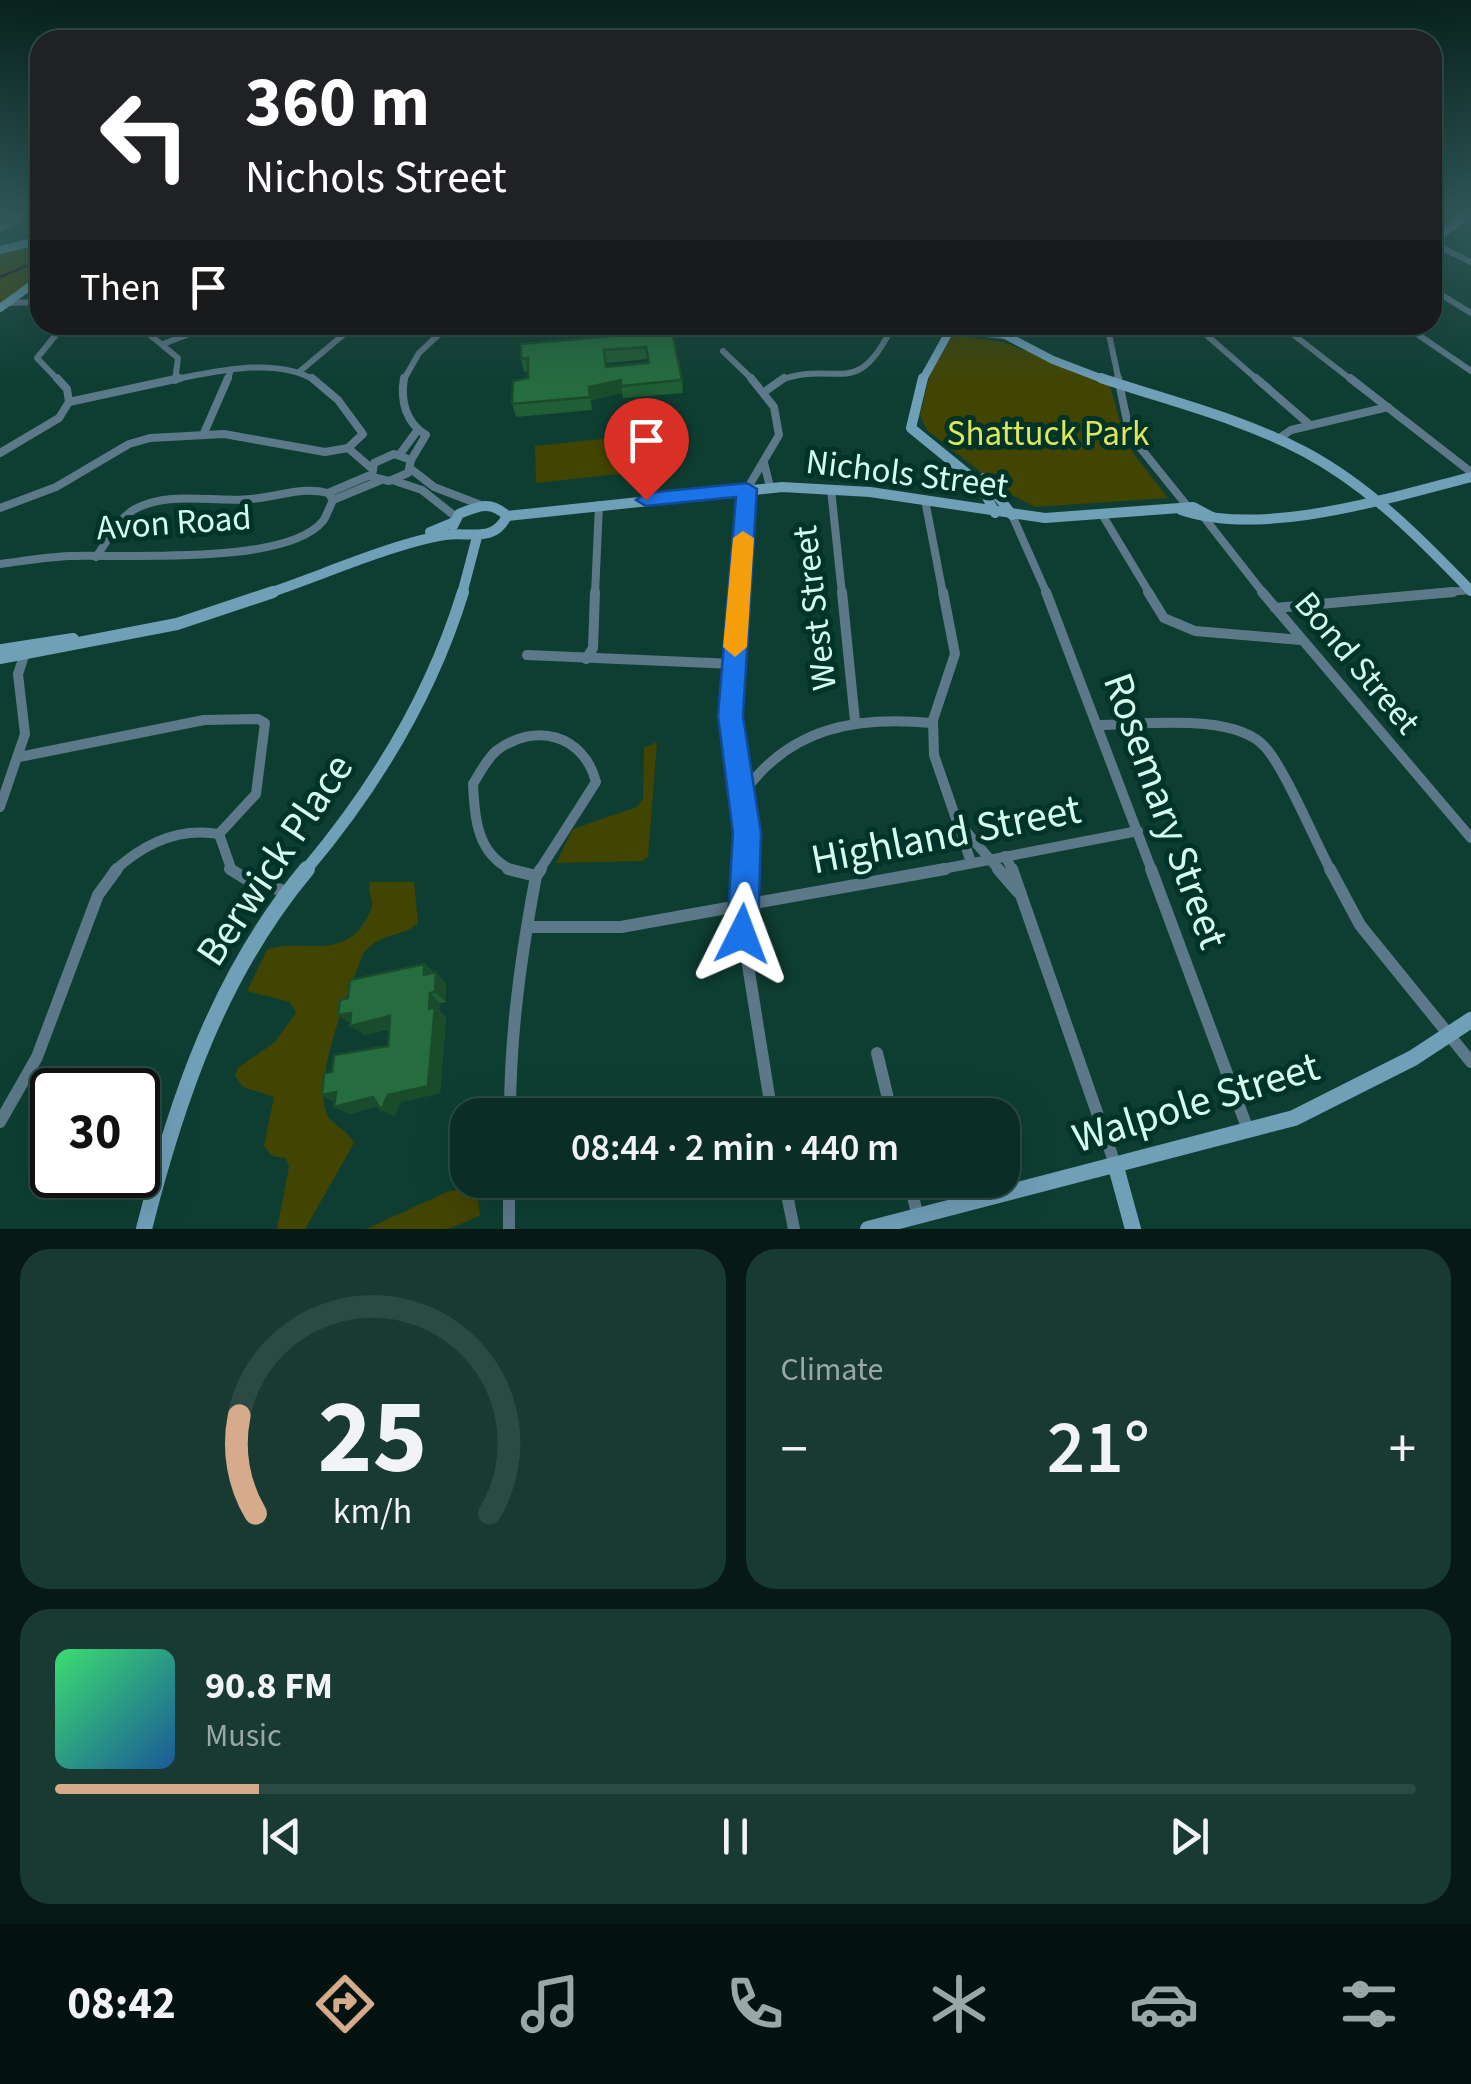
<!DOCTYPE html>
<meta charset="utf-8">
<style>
body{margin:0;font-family:"Source Sans 3",sans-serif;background:#183a32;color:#f1f3f6;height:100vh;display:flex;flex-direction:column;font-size:38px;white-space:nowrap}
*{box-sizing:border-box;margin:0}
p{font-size:32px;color:#99a8a7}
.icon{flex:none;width:55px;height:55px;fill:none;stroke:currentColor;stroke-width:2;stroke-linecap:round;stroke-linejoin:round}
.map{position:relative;height:1229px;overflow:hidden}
.details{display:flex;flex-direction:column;gap:20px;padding:20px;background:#061915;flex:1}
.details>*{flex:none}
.banner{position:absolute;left:30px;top:30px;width:1412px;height:305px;border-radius:30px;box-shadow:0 10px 40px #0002,0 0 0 2px #2a4a43;background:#202124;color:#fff;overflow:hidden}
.speed{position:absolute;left:30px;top:1068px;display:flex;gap:20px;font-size:50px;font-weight:700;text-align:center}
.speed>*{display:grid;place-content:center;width:130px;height:130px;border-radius:50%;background:#0a2e26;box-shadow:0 10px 40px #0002,0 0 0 2px #2a4a43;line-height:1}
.speed .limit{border:5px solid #111;border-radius:15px;background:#fff;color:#111}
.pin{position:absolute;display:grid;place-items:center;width:85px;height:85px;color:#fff;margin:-102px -42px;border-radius:50% 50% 50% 0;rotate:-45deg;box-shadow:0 0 10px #0007}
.pin .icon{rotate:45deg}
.me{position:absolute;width:110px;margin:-55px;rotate:3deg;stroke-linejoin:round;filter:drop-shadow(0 0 8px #0008)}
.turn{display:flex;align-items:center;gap:35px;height:210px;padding:0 50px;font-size:45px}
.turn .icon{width:130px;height:130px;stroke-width:2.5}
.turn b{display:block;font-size:70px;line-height:85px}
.then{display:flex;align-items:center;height:95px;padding:0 50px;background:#0003;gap:20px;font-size:38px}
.big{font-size:75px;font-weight:600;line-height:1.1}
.details .tile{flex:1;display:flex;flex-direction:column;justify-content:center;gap:15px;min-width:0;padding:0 35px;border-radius:30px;background:#183a32}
.details .dial{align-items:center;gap:0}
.dial svg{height:260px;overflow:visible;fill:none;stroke:#2a4a43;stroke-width:7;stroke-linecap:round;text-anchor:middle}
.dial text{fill:#f1f3f6;stroke:none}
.song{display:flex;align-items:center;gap:30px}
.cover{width:120px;height:120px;border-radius:15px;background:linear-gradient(135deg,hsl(140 70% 55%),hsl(210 70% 35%))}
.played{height:10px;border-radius:5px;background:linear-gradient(90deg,#d6ab8b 15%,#2a4a43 15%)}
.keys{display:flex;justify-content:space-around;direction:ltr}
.heat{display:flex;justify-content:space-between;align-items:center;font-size:55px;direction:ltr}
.details .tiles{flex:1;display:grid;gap:20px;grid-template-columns:1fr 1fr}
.tile:last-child{grid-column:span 2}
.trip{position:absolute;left:450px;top:1098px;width:570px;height:100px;border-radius:30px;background:#0a2e26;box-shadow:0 10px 40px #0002,0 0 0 2px #2a4a43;font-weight:600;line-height:100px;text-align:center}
.menu{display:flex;height:160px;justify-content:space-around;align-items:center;background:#04120f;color:#99a8a7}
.menu .icon{width:70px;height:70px}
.menu .on{color:#d6ab8b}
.menu b{font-size:45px;color:#f1f3f6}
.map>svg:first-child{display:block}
.green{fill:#424502}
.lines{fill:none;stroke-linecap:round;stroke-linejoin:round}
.stream{stroke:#33051e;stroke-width:2.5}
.street-far3{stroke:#5c7989;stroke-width:6}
.street-far2{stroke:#5c7989;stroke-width:8}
.street-far1{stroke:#5c7989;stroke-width:10}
.street{stroke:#5c7989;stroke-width:12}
.secondary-far3{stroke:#709fb8;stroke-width:8}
.secondary-far2{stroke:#709fb8;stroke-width:10}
.secondary-far1{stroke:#709fb8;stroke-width:12}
.secondary{stroke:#709fb8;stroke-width:16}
.wall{fill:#205e35;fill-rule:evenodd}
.shaded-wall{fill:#1a4c2b}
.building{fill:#256d3e;stroke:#1a4c2b;stroke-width:2.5;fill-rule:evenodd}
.route{fill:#1a73e8;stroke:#114b97;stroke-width:2.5}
.slow{fill:#f59e0b}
.labels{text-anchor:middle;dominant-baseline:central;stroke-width:10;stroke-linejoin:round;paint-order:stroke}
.park-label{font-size:35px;fill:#dfe65a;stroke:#013428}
.street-label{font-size:35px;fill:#d4fdee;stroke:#013428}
.near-street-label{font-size:42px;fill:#d4fdee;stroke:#013428}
</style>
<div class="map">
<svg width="1471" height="1229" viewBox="0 0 1471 1229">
<rect width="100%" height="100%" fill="#0e3e32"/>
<!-- green -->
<g class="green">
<polygon points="40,243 40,275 0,303 0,253"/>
<polygon points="960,336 1003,342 1104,380 1110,385 1126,444 1168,498 1035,507 1006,492 927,430 920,415 930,374 951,338"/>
<polygon points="640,435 646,471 536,483 535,446"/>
<polygon points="657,742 648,857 642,861 556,863 573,829 637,807 643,799 644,748"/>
<path d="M370 882H414L418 923C401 939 382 930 363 954 349 990 316 1070 325 1108 329 1126 347 1128 354 1143L305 1229H277L289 1167 286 1158 272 1156 264 1146 274 1097 243 1087 235 1076 238 1068 275 1042 296 1013 290 1002 247 991 267 950C301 936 345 966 370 912 376 900 366 893 370 882Z"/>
<polygon points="477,1188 480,1216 448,1229 366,1229 449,1191"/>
</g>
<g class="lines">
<!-- stream -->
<polyline class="stream" points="0,277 40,260"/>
<!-- street-far3 -->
<g class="street-far3">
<polyline points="0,228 29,215"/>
<polyline points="1432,243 1471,262"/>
<polyline points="1432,289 1471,313"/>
<polyline points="7,303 40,302"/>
<polyline points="147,325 150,335 178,358 175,381"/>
<polyline points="256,325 262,330 278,325"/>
<polyline points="904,325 1003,336"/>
<polyline points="1107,325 1119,381"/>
<polyline points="1195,325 1259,381"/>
<polyline points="1281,325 1353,381"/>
<polyline points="1404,325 1471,371"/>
<polyline points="163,344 202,329 256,327"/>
<polyline points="723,351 754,381"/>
<polyline points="299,372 355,325"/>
<polyline points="59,381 37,358 64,325"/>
<path d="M166 381C210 373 275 355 316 381"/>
<polyline points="227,381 230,373"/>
<polyline points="403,381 419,353 449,325"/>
<path d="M778 381C838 358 856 403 893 325"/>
</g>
<!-- street-far2 -->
<g class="street-far2">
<polyline points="57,378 67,389 69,402"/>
<path d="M404 378C400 401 406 423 426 435L411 460"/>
<polyline points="1118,378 1130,435 1188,507"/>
<polyline points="1256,378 1310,425"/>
<polyline points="1350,378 1471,472"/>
<polyline points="767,390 784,378"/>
<polyline points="204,433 228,378"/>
<polyline points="1278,439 1291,430 1388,407"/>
<polyline points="348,448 370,467"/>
<polyline points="0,453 59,418 69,402 180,378"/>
<polygon points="394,454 411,460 408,473 389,481 372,477 374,463"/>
<polyline points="400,454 417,431"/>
<polyline points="764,463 770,487"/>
<polyline points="411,469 434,487 481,505"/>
<polyline points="395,481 422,490 456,517"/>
<polyline points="831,489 842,594"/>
<polyline points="328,493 368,476"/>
<polyline points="333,500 379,481"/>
<polyline points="925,500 943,594"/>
<polyline points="0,508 56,487 129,444 150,438 224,434 325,452 348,448 363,434 338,400 312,378"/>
<polyline points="1012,515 1047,594"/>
<polyline points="1103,516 1150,594"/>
<polyline points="1206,520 1264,594"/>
<path d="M96 557C108 541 117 519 135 509 171 490 213 503 251 499 277 497 302 486 328 493L333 500"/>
<path d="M0 564C23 561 46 557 69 556 124 554 286 566 323 521 327 515 330 506 333 500"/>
<polyline points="595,594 599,505"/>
<polyline points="740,594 747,489 779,435 774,407 751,378"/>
<polyline points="1425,594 1471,590"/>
</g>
<!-- street-far1 -->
<g class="street-far1">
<polyline points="740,592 731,715 747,833 745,871"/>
<polyline points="842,592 855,721"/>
<polyline points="943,592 955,654 933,720 934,755 971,862"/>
<polyline points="1046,592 1152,871"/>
<polyline points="1148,592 1164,618 1195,631 1301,640"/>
<polyline points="1262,592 1471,838"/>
<polyline points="1275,608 1453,592"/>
<polyline points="527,655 734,664"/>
<polyline points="586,659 593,648 595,592"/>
<path d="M1098 725C1142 725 1234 712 1265 747 1285 769 1315 841 1331 871"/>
<polyline points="19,757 204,720 258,719 265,723 256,794 219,834 232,871"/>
<path d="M744 792C791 727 856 716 932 723"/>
<polyline points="0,807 25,734 18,674 26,650"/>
<polyline points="963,828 1000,871"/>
<polyline points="1005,856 1013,871"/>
<path d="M114 871C143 844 178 827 219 834"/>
<path d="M514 871C477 855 475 820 473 784 480 773 486 760 496 751 535 721 584 735 596 782L539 871"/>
<polyline points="932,871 1138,831"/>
</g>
<!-- street -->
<g class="street">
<polyline points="230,869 251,882 289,892"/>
<polyline points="508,869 536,876"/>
<polyline points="746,869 743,934 772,1115"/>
<polyline points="998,869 1018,892"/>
<polyline points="1012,869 1116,1167"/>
<polyline points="1151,869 1248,1130"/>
<polyline points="1330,869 1360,925 1471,1062"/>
<polyline points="536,876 541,869"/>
<polyline points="529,927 621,927 945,869"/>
<polyline points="877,1053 892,1115"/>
<path d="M510 1115C510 1034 521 956 536 876"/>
<polyline points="0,1122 37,1057 98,895 117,869"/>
<polyline points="509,1180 509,1229"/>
<polyline points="784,1180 794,1229"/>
<polyline points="909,1180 918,1217"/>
</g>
<!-- secondary-far3 -->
<g class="secondary-far3">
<polyline points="1432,242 1467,215"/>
<polyline points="0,250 40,240"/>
<polyline points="0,308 40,279"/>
<polyline points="986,325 1053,360 1108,381"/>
<polyline points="922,381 953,325"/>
</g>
<!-- secondary-far2 -->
<g class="secondary-far2">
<polyline points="923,378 911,428 981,485 995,513"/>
<path d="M1101 378C1169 401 1241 418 1305 452 1369 486 1421 539 1471 591"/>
<polyline points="984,478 1012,515"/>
<path d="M1181 510C1262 538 1389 498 1471 477"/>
<polyline points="507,516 782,487 870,492 1045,518 1193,507 1212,517"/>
<path d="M453 526 459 514C478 506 491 500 507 516"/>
<polyline points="430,532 454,522"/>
<path d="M266 594C318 577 394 543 445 535 470 531 493 544 507 516"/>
<polyline points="462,594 477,537"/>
</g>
<!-- secondary-far1 -->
<g class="secondary-far1">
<polyline points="2,650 73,639"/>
<polyline points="0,658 177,624 273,592"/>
<path d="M305 871C375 788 431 696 463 592"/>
</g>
<!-- secondary -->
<g class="secondary">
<polyline points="1116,1167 1133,1229"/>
<path d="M144 1229C177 1098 220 973 307 869"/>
<polyline points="868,1229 1294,1118 1413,1058 1471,1020"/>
</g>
</g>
<!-- wall -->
<g class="wall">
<path d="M672 331 682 380 683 393 623 398 622 393 591 400 592 410 516 417 512 404 528 378V371L524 372 521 359ZM647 359 648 363 607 367 606 363Z"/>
<polygon points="424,964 446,983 446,1002 440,1003 440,1012 446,1017 440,1093 401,1102 394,1116 378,1106 349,1114 335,1102 322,1095 332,1072 388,1046 389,1029 364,1035 348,998"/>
</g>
<!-- shaded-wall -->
<g class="shaded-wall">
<polygon points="621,380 622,393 591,400 592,410 589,387"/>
<polygon points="424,964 435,975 424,975"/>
<polygon points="436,972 446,983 446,1002 435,992"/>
<polygon points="430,993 440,1003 440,1012 446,1017 440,1093 401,1102 394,1116 381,1110 383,1105 349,1114 334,1107 429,1009"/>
<polygon points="351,1013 352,1025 338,1015"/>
<polygon points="390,1016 402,1025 364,1035 350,1026"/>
<polygon points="336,1092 337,1102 322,1095"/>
</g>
<!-- building -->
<g class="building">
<path d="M672 331 682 380 621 386V380L589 387 590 397 512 404 513 381 528 378V358L521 359V344ZM646 347 649 363 606 367 604 350Z"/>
<polygon points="424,964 424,975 436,972 435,992 430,993 429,1009 435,1007 428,1086 388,1095 381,1110 373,1097 334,1107 336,1092 322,1095 324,1073 332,1072 334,1055 388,1046 390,1016 350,1026 351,1013 338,1015 340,1000 348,998 350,980"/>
</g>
<!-- sky -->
<linearGradient id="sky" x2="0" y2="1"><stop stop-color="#08221c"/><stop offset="0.56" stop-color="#30585a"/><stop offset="1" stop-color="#30585a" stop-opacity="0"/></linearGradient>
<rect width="1471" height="387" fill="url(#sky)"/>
<!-- route -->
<polygon class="route" points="747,483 757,489 743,716 761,833 758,934 753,945 742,949 732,945 727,934 733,833 718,716 736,497 646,506 636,500 646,493"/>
<!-- slow -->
<polygon class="slow" points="743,531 754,538 747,647 735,657 723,647 733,538"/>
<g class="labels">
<!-- park labels -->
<g class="park-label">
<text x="1048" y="434">Shattuck Park</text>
</g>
<!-- street labels -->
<g class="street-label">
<text transform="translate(907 474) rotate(7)">Nichols Street</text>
<text transform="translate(174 523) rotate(-4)">Avon Road</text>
<text transform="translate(815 608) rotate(-97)">West Street</text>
<text transform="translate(1357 663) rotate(50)">Bond Street</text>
</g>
<!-- near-street labels -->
<g class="near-street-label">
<text transform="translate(1165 811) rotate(70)">Rosemary Street</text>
<text transform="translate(946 835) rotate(-11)">Highland Street</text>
<text transform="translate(275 860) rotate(-56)">Berwick Place</text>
<text transform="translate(1196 1103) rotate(-17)">Walpole Street</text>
</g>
</g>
</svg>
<div class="speed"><div class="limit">30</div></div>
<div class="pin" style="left:646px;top:500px;background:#d93025"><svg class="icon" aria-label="arrive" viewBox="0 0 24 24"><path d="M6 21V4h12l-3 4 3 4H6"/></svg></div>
<svg class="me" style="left:742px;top:934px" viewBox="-20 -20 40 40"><path d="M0-17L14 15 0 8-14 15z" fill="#1a73e8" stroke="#fff" stroke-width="4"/></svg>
<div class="trip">08:44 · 2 min · 440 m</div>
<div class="banner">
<div class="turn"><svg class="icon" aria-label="left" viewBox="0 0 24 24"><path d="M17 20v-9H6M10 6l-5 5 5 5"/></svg><div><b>360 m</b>Nichols Street</div></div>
<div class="then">Then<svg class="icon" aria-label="arrive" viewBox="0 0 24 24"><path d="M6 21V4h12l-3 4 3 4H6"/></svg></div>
</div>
</div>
<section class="details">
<div class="tiles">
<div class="tile dial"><svg viewBox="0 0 100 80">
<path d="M14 69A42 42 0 1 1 86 69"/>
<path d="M14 69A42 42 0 0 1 9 39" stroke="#d6ab8b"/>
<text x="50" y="56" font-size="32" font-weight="700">25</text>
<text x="50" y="72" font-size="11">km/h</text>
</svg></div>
<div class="tile"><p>Climate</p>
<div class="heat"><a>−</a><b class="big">21°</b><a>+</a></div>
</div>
<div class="tile">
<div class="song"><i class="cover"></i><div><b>90.8 FM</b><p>Music</p></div></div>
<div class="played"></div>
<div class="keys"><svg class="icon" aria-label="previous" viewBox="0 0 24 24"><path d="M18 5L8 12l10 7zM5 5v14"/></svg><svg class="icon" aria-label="pause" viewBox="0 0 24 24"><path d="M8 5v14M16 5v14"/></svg><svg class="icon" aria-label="next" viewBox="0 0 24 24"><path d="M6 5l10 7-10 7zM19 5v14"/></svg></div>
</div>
</div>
</section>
<nav class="menu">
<b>08:42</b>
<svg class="icon on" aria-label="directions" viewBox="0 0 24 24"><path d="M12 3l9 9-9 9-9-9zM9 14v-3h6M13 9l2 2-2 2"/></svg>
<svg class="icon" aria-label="music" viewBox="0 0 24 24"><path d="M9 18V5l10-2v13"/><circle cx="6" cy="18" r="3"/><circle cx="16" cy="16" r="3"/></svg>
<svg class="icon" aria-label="phone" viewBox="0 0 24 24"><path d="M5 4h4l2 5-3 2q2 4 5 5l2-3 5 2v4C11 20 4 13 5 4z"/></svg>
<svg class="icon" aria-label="climate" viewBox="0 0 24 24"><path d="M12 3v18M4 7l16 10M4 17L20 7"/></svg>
<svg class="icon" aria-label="car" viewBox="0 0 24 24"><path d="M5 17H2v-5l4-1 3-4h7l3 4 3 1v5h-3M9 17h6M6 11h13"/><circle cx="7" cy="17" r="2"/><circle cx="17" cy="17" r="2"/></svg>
<svg class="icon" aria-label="filters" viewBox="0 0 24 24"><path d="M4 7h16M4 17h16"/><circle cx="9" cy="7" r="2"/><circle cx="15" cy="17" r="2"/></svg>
</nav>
